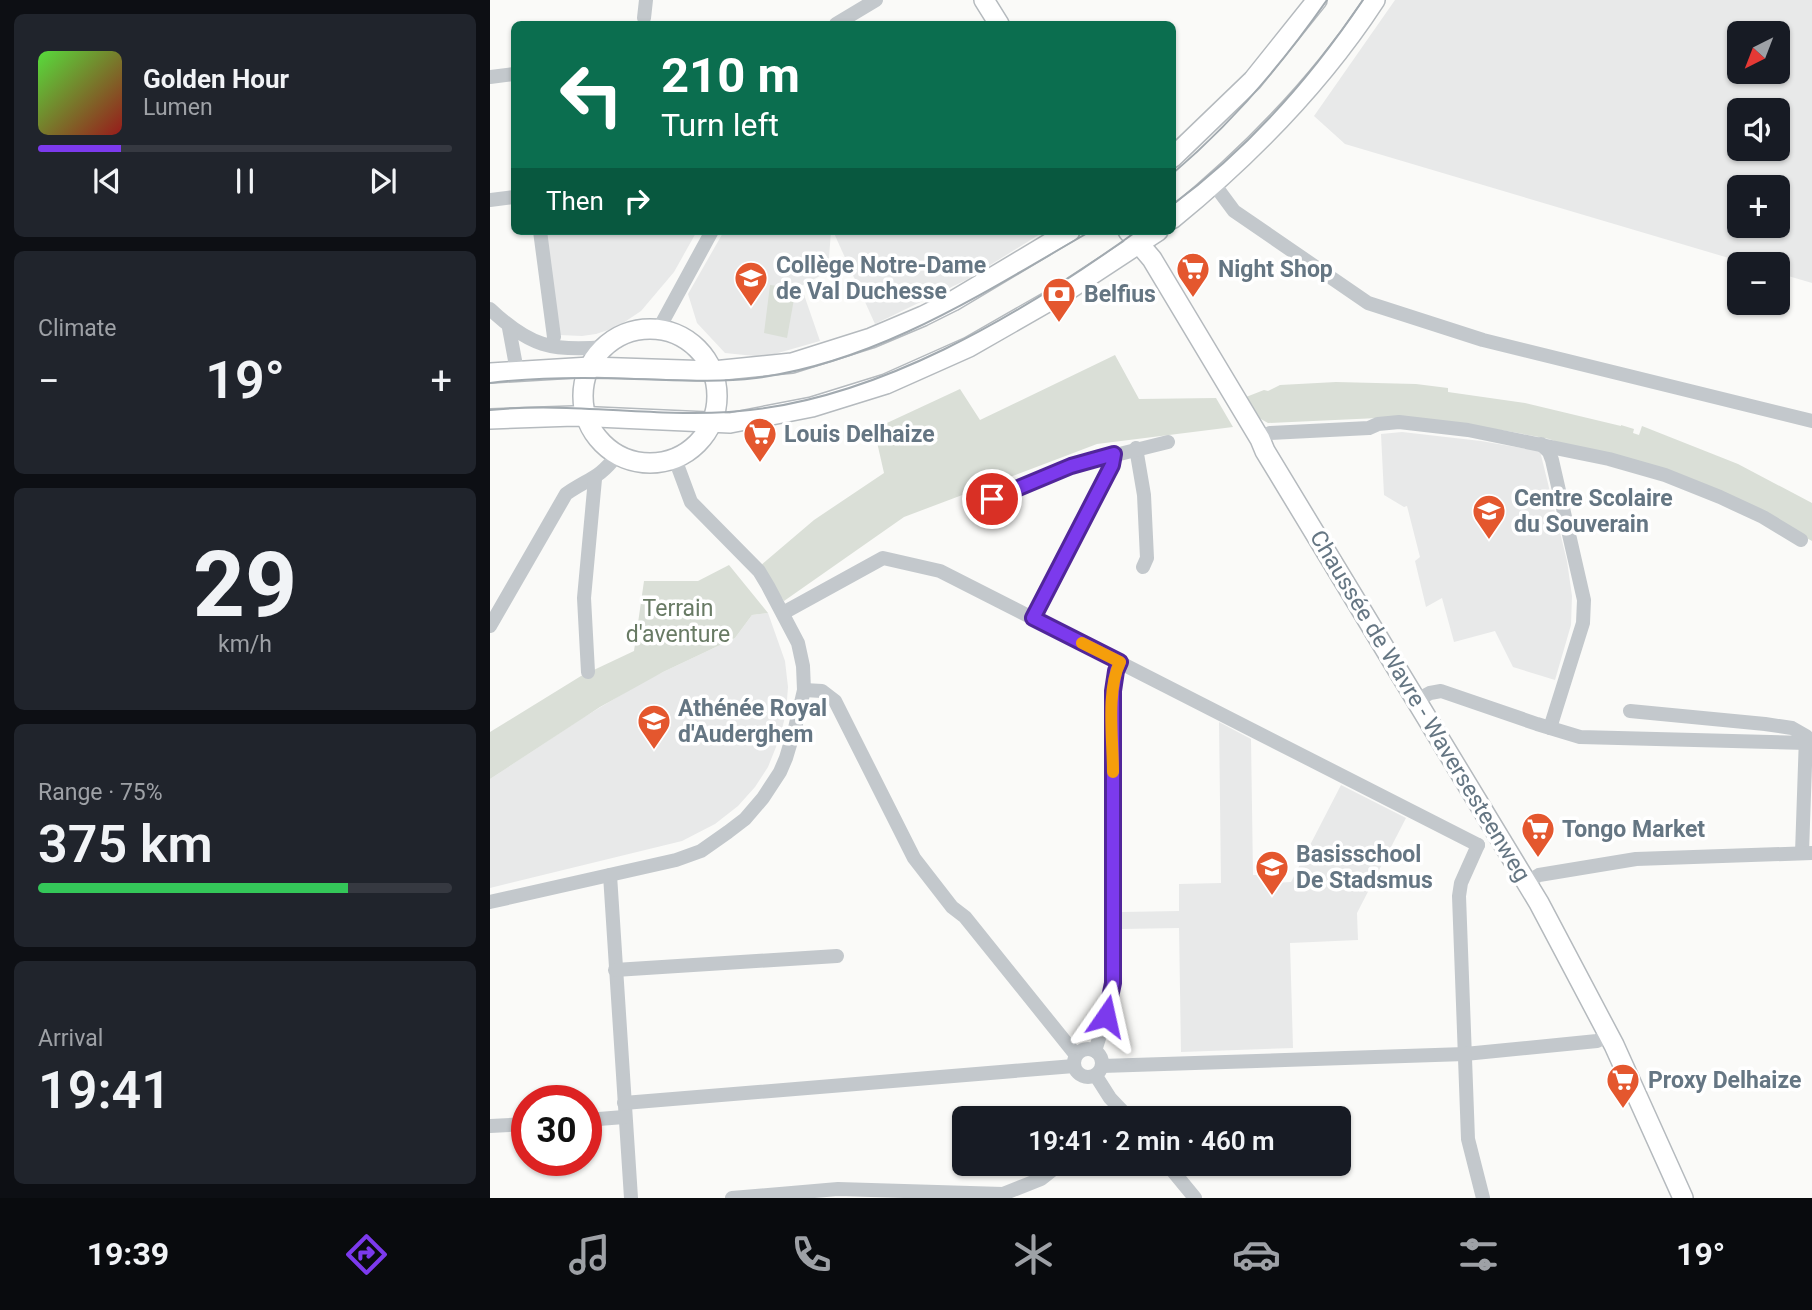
<!DOCTYPE html>
<meta charset="utf-8">
<style>
body{margin:0;font-family:Roboto,sans-serif;background:#20242c;color:#f1f3f6;height:100vh;display:flex;flex-direction:column;font-size:26px;white-space:nowrap}
*{box-sizing:border-box;margin:0}
p{font-size:23px;color:#9ea1a6}
.icon{flex:none;width:38px;height:38px;fill:none;stroke:currentColor;stroke-width:2;stroke-linecap:round;stroke-linejoin:round}
.map{position:relative;flex:1;overflow:hidden}
.side{display:flex;flex-direction:column;gap:14px;padding:14px;background:#0d0f14;width:490px}
.side>*{flex:none}
.banner{position:absolute;left:21px;top:21px;width:665px;height:214px;border-radius:10px;box-shadow:0 2px 5px #0004;background:#0b6e4f;color:#fff;overflow:hidden}
.needle{width:46px;rotate:222deg}
.controls{position:absolute;left:1237px;top:21px;display:grid;gap:14px}
.controls a{display:grid;place-items:center;width:63px;height:63px;border-radius:10px;background:#171b24;box-shadow:0 2px 5px #0004;font-size:35px}
.speed{position:absolute;left:21px;top:1085px;display:flex;gap:14px;font-size:35px;font-weight:700;text-align:center}
.speed>*{display:grid;place-content:center;width:91px;height:91px;border-radius:50%;background:#171b24;box-shadow:0 2px 5px #0004;line-height:1}
.speed .limit{border:10px solid #d22;background:#fff;color:#111}
.pin{position:absolute;display:grid;place-items:center;width:60px;height:60px;color:#fff;margin:-30px;border:4px solid #fff;border-radius:50%;box-shadow:0 2px 7px #0007}
.me{position:absolute;width:77px;margin:-38px;rotate:11deg;stroke-linejoin:round;filter:drop-shadow(0 0 5px #0008)}
.turn{display:flex;align-items:center;gap:24px;height:147px;padding:0 35px;font-size:32px}
.turn .icon{width:91px;height:91px;stroke-width:2.5}
.turn b{display:block;font-size:49px;line-height:60px}
.then{display:flex;align-items:center;height:66px;padding:0 35px;background:#0003;gap:14px;font-size:26px}
.big{font-size:52px;font-weight:600;line-height:1.1}
.side .widget{flex:1;display:flex;flex-direction:column;justify-content:center;gap:10px;min-width:0;padding:0 24px;border-radius:10px;background:#20242c}
.side .dial{align-items:center;gap:0}
.dial b{font-size:91px;line-height:1}
.song{display:flex;align-items:center;gap:21px}
.cover{width:84px;height:84px;border-radius:10px;background:linear-gradient(135deg,hsl(110 70% 55%),hsl(0 70% 35%))}
.played{height:7px;border-radius:4px;background:linear-gradient(90deg,#7c3aed 20%,#363941 20%)}
.keys{display:flex;justify-content:space-around;direction:ltr}
.heat{display:flex;justify-content:space-between;align-items:center;font-size:38px;direction:ltr}
.charge{height:10px;border-radius:5px;background:linear-gradient(90deg,#34c759 75%,#363941 0)}
.trip{position:absolute;left:462px;top:1106px;width:399px;height:70px;border-radius:10px;background:#171b24;box-shadow:0 2px 5px #0004;font-weight:600;line-height:70px;text-align:center}
.menu{display:flex;height:112px;justify-content:space-around;align-items:center;background:#090b0e;color:#9ea1a6}
.menu .icon{width:49px;height:49px}
.menu .current{color:#7c3aed}
.menu b{font-size:32px;color:#f1f3f6}
main{display:flex;flex:1;min-height:0}
.map>svg:first-child{display:block}
.built{fill:#e8e9e9;fill-rule:evenodd}
.green{fill:#dadfd7}
.lines{fill:none;stroke-linecap:round;stroke-linejoin:round}
.major-casing{stroke:#b5babe;stroke-width:22}
.minor{stroke:#c3c8cc;stroke-width:14}
.major{stroke:#fff;stroke-width:19}
.tram{stroke:#a2aab0;stroke-width:2}
.route-casing{stroke:#51269a;stroke-width:18}
.route{stroke:#7c3aed;stroke-width:12}
.slow{stroke:#f59e0b;stroke-width:12}
.labels{text-anchor:middle;dominant-baseline:central;stroke-width:7;stroke-linejoin:round;paint-order:stroke}
.poi-label{font-size:23px;font-weight:bold;fill:#657683;stroke:#fff;text-anchor:start}
.park-label{font-size:23px;fill:#687a64;stroke:#fff}
.street-label{font-size:23px;fill:#657683;stroke:#fff}
</style>
<main>
<section class="side">
<div class="widget">
<div class="song"><i class="cover"></i><div><b>Golden Hour</b><p>Lumen</p></div></div>
<div class="played"></div>
<div class="keys"><svg class="icon" aria-label="previous" viewBox="0 0 24 24"><path d="M18 5L8 12l10 7zM5 5v14"/></svg><svg class="icon" aria-label="pause" viewBox="0 0 24 24"><path d="M8 5v14M16 5v14"/></svg><svg class="icon" aria-label="next" viewBox="0 0 24 24"><path d="M6 5l10 7-10 7zM19 5v14"/></svg></div>
</div>
<div class="widget"><p>Climate</p>
<div class="heat"><a>−</a><b class="big">19°</b><a>+</a></div>
</div>
<div class="widget dial"><b>29</b><p>km/h</p></div>
<div class="widget"><p>Range · 75%</p><b class="big">375 km</b><div class="charge"></div></div>
<div class="widget"><p>Arrival</p><b class="big">19:41</b></div>
</section>
<div class="map">
<svg width="1322" height="1198" viewBox="0 0 1322 1198">
<rect width="100%" height="100%" fill="#fafaf8"/>
<!-- built -->
<g class="built">
<path d="M905 0H1322V283L1288 273V264H1259L855 144 824 116ZM1288 33V72H1250V33ZM1288 110V149H1250V110ZM1288 187V226H1250V187Z"/>
<polygon points="55,231 207,231 184,272 151,311 127,327 106,334 92,336 69,335"/>
<polygon points="234,231 341,231 339,258 345,268 311,286 330,341 274,357 235,353 207,323 198,294"/>
<polygon points="343,231 555,231 476,280 385,324"/>
<polygon points="912,432 991,441 1050,451 1077,561 1082,596 1081,625 1065,680 1023,667 1005,631 964,642 952,598 936,607 925,561 930,557 917,506 914,507 894,495 891,434"/>
<polygon points="278,613 295,661 298,687 296,713 290,737 278,767 265,787 248,806 225,824 192,841 0,888 0,779 94,717 156,680 245,638 262,615"/>
<polygon points="729,722 761,739 763,875 782,875 783,883 801,882 851,785 916,818 867,913 868,940 800,943 803,1048 691,1052 689,928 632,929 632,912 689,911 689,884 731,883"/>
</g>
<!-- green -->
<g class="green">
<polygon points="280,285 306,288 297,338 274,333"/>
<polygon points="625,355 649,399 726,398 743,427 607,444 414,517 294,601 270,566 324,520 394,473 384,429 470,389 490,420"/>
<polygon points="846,382 926,384 958,388 958,392 1035,403 1131,426 1131,425 1144,429 1143,433 1149,435 1152,426 1248,464 1322,503 1322,541 1277,516 1059,439 1017,431 910,417 778,423 769,418 756,397 774,390 778,391 790,385"/>
<polygon points="239,565 278,613 262,615 245,638 173,672 110,707 0,779 0,732 91,676 144,651 154,581 208,581"/>
</g>
<g class="lines">
<defs>
<g id="major">
<polyline points="494,0 509,24"/>
<polyline points="682,158 763,80 827,0"/>
<path d="M682 219C759 156 831 83 885 0"/>
<polyline points="638,231 662,259 770,439 775,451 1049,903 1124,1045 1193,1198"/>
<circle cx="160" cy="396" r="67"/>
<polyline points="0,373 100,367 223,371 302,363 381,338 433,316 463,301 580,231"/>
<polyline points="0,419 84,416 240,423 322,407 396,384 479,347 575,292 668,231"/>
</g>
</defs>
<!-- major casing -->
<use href="#major" class="major-casing"/>
<!-- minor -->
<g class="minor">
<polyline points="154,18 156,0"/>
<polyline points="346,24 386,0"/>
<polyline points="0,77 24,74"/>
<polyline points="724,184 744,211 878,303 993,340 1322,421"/>
<polyline points="0,200 24,197"/>
<polyline points="50,231 64,337"/>
<path d="M0 309C39 346 62 352 115 347"/>
<polyline points="19,328 27,371"/>
<polyline points="172,330 173,321 222,231"/>
<polyline points="770,439 780,433 879,428 888,424 909,422 978,430 1119,459 1175,475 1230,497 1273,517 1311,540"/>
<polyline points="1051,444 1059,452 1062,460 1094,600 1093,623 1060,728"/>
<polyline points="646,448 654,495 657,558 653,567"/>
<polyline points="502,499 581,466 678,442"/>
<polyline points="293,613 393,558 450,571 988,845"/>
<polyline points="543,618 622,465 624,454"/>
<path d="M0 626 76 494C99 478 109 479 127 455"/>
<polyline points="98,672 94,598 105,479"/>
<polyline points="314,690 332,691 345,701 424,858 462,907 475,917 586,1055"/>
<polyline points="927,700 940,693 951,691 1047,724 1090,737 1317,743"/>
<polyline points="1140,711 1275,724 1302,728 1316,736 1312,853"/>
<polyline points="988,845 971,883 969,896 978,1139 993,1198"/>
<polyline points="120,875 141,1198"/>
<polyline points="1037,882 1049,875 1146,859 1322,853"/>
<polyline points="0,902 186,860 211,851 238,832 255,819 273,798 290,772 296,758 305,728 314,690 313,666 308,643 278,586 269,571 201,502 185,459"/>
<polyline points="125,970 347,956"/>
<circle cx="598" cy="1063" r="14"/>
<polyline points="605,1051 616,1016 623,983 623,691 626,671 630,662"/>
<polyline points="612,1066 975,1054 1107,1041 1119,1035"/>
<polyline points="606,1076 620,1098 639,1118"/>
<polyline points="134,1103 584,1066"/>
<polyline points="96,1120 134,1117"/>
<polyline points="0,1126 37,1124"/>
<polyline points="677,1164 705,1198"/>
<polyline points="242,1198 348,1189 513,1194 551,1179 570,1164"/>
</g>
<!-- major -->
<use href="#major" class="major"/>
<!-- tram -->
<g class="tram">
<path d="M682 174C741 124 793 63 837 0"/>
<path d="M682 205C758 149 821 77 873 0"/>
<path d="M0 383C48 377 96 377 144 379 185 380 225 383 266 378 389 362 496 291 601 231"/>
<path d="M0 410C81 402 159 417 239 412 384 403 532 314 647 231"/>
</g>
</g>
<g class="lines">
<defs>
<polyline id="route" points="502,499 581,466 624,454 622,465 543,618 630,662 626,671 623,691 623,983 616,1016"/>
</defs>
<!-- route casing -->
<use href="#route" class="route-casing"/>
<!-- route -->
<use href="#route" class="route"/>
<!-- slow -->
<path class="slow" d="M592 643 630 662C616 691 623 740 623 772"/>
</g>
<!-- icons -->
<defs>
<symbol id="supermarket-pin" viewBox="-11 -11 22 30"><path d="M0 17L-7.5 6A9.5 9.5 0 1 1 7.5 6Z" fill="#e4572e" stroke="#fff"/><path d="M-6-5.5h2.5l.6 2H6L4.5 2H-2.5L-4.4-4H-6ZM-1.5 3.2a1.3 1.3 0 1 0 .1 0ZM3 3.2a1.3 1.3 0 1 0 .1 0Z" fill="#fff"/></symbol>
<symbol id="school-pin" viewBox="-11 -11 22 30"><path d="M0 17L-7.5 6A9.5 9.5 0 1 1 7.5 6Z" fill="#e4572e" stroke="#fff"/><path d="M0-5L7-2L0 1L-7-2ZM-4 1L0 2.5L4 1V4Q0 6-4 4Z" fill="#fff"/></symbol>
<symbol id="bank-pin" viewBox="-11 -11 22 30"><path d="M0 17L-7.5 6A9.5 9.5 0 1 1 7.5 6Z" fill="#e4572e" stroke="#fff"/><path d="M-6-4H6V4H-6ZM0-2.3a2.3 2.3 0 1 0 0 4.6a2.3 2.3 0 1 0 0-4.6Z" fill="#fff"/></symbol>
</defs>
<g fill-rule="evenodd">
<use href="#supermarket-pin" x="684" y="250" width="38" height="52"/>
<use href="#school-pin" x="242" y="259" width="38" height="52"/>
<use href="#bank-pin" x="550" y="275" width="38" height="52"/>
<use href="#supermarket-pin" x="251" y="415" width="38" height="52"/>
<use href="#school-pin" x="980" y="492" width="38" height="52"/>
<use href="#school-pin" x="145" y="702" width="38" height="52"/>
<use href="#supermarket-pin" x="1029" y="810" width="38" height="52"/>
<use href="#school-pin" x="763" y="848" width="38" height="52"/>
<use href="#supermarket-pin" x="1114" y="1061" width="38" height="52"/>
</g>
<g class="labels">
<!-- poi labels -->
<g class="poi-label">
<text x="286" y="265">Collège Notre-Dame<tspan x="286" dy="26">de Val Duchesse</tspan></text>
<text x="728" y="269">Night Shop</text>
<text x="594" y="294">Belfius</text>
<text x="294" y="434">Louis Delhaize</text>
<text x="1024" y="498">Centre Scolaire<tspan x="1024" dy="26">du Souverain</tspan></text>
<text x="188" y="708">Athénée Royal<tspan x="188" dy="26">d'Auderghem</tspan></text>
<text x="1072" y="829">Tongo Market</text>
<text x="806" y="854">Basisschool<tspan x="806" dy="26">De Stadsmus</tspan></text>
<text x="1158" y="1080">Proxy Delhaize</text>
</g>
<!-- park labels -->
<g class="park-label">
<text x="188" y="608">Terrain<tspan x="188" dy="26">d'aventure</tspan></text>
</g>
<!-- street labels -->
<g class="street-label">
<text transform="translate(930 706) rotate(59)">Chaussée de Wavre - Waversesteenweg</text>
</g>
</g>
</svg>
<div class="controls">
<a><svg class="needle" viewBox="-14 -14 28 28"><path d="M0-13l5 13h-10z" fill="#e53935"/><path d="M0 13l5-13h-10z" fill="#9ea1a6"/></svg></a>
<a><svg class="icon" aria-label="sound" viewBox="0 0 24 24"><path d="M4 9h4l5-4v14l-5-4H4zM17 9q2 3 0 6"/></svg></a>
<a>+</a>
<a>−</a>
</div>
<div class="speed"><div class="limit">30</div></div>
<div class="pin" style="left:502px;top:499px;background:#d93025"><svg class="icon" aria-label="arrive" viewBox="0 0 24 24"><path d="M6 21V4h12l-3 4 3 4H6"/></svg></div>
<svg class="me" style="left:616px;top:1016px" viewBox="-20 -20 40 40"><path d="M0-17L14 15 0 8-14 15z" fill="#7c3aed" stroke="#fff" stroke-width="4"/></svg>
<div class="trip">19:41 · 2 min · 460 m</div>
<div class="banner">
<div class="turn"><svg class="icon" aria-label="left" viewBox="0 0 24 24"><path d="M17 20v-9H6M10 6l-5 5 5 5"/></svg><div><b>210 m</b>Turn left</div></div>
<div class="then">Then<svg class="icon" aria-label="right" viewBox="0 0 24 24"><path d="M7 20v-9h11M14 6l5 5-5 5"/></svg></div>
</div>
</div>
</main>
<nav class="menu">
<b>19:39</b>
<svg class="icon current" aria-label="directions" viewBox="0 0 24 24"><path d="M12 3l9 9-9 9-9-9zM9 14v-3h6M13 9l2 2-2 2"/></svg>
<svg class="icon" aria-label="music" viewBox="0 0 24 24"><path d="M9 18V5l10-2v13"/><circle cx="6" cy="18" r="3"/><circle cx="16" cy="16" r="3"/></svg>
<svg class="icon" aria-label="phone" viewBox="0 0 24 24"><path d="M5 4h4l2 5-3 2q2 4 5 5l2-3 5 2v4C11 20 4 13 5 4z"/></svg>
<svg class="icon" aria-label="climate" viewBox="0 0 24 24"><path d="M12 3v18M4 7l16 10M4 17L20 7"/></svg>
<svg class="icon" aria-label="car" viewBox="0 0 24 24"><path d="M5 17H2v-5l4-1 3-4h7l3 4 3 1v5h-3M9 17h6M6 11h13"/><circle cx="7" cy="17" r="2"/><circle cx="17" cy="17" r="2"/></svg>
<svg class="icon" aria-label="filters" viewBox="0 0 24 24"><path d="M4 7h16M4 17h16"/><circle cx="9" cy="7" r="2"/><circle cx="15" cy="17" r="2"/></svg>
<b>19°</b>
</nav>
